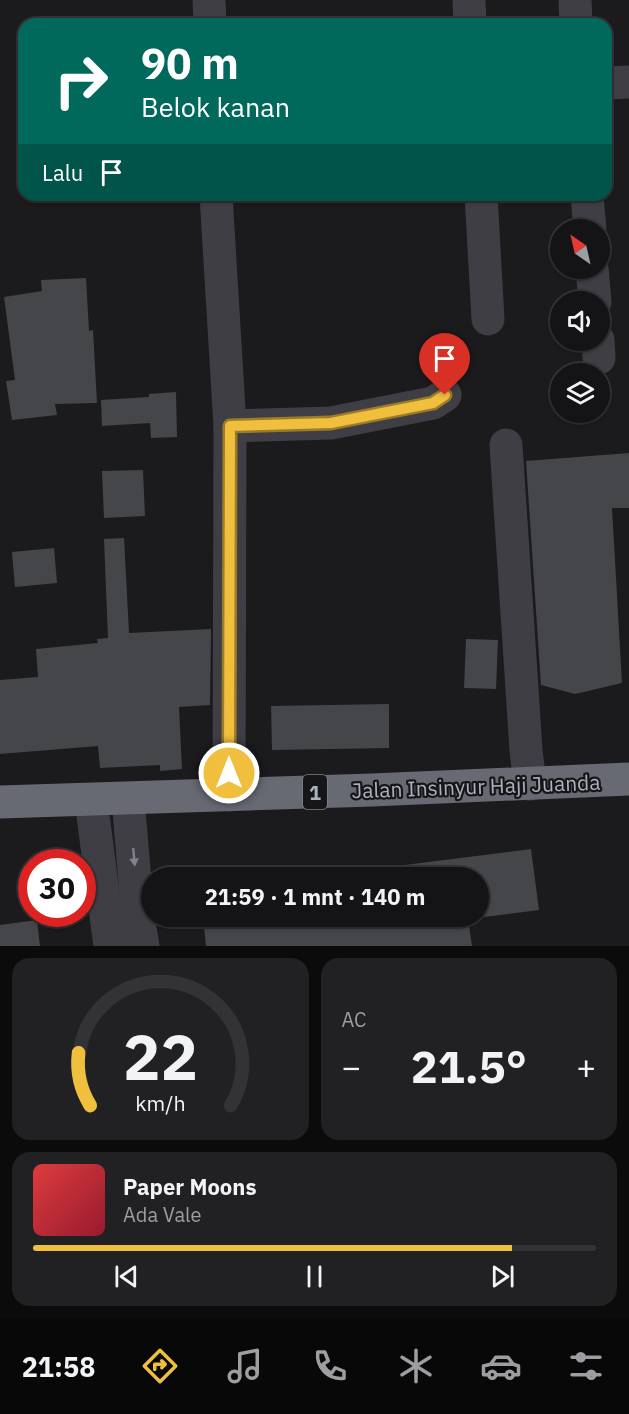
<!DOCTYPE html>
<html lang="id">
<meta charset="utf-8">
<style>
body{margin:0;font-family:"IBM Plex Sans",sans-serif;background:#212123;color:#f1f3f6;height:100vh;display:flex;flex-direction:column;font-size:22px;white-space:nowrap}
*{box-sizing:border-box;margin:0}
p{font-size:20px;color:#9d9ea1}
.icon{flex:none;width:33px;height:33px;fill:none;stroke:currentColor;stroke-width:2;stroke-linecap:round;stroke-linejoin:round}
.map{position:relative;height:946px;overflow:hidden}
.side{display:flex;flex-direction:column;gap:12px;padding:12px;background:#0b0b0c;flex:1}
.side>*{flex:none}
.guide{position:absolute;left:18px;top:18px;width:594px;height:183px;border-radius:18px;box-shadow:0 2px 4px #0004,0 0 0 2px #333335;background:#00695c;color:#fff;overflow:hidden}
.needle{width:39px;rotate:326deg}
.buttons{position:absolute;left:550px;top:219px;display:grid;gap:12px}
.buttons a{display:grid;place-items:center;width:60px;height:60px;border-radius:50%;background:#141416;box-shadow:0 2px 4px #0004,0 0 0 2px #333335;font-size:30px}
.speed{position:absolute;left:18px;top:849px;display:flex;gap:12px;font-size:30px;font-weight:700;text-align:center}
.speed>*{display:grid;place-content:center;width:78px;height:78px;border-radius:50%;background:#141416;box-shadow:0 2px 4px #0004,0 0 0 2px #333335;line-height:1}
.speed .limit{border:9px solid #d22;background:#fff;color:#111}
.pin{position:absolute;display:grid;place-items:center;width:51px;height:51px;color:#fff;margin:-62px -26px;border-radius:50% 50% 50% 0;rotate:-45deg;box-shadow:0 0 6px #0007}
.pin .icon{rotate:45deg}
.me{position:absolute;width:66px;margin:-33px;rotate:0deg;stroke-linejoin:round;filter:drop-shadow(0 0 4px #0008)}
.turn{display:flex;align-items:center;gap:21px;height:126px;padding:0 24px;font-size:27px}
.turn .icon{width:78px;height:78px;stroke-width:2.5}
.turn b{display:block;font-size:42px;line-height:51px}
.then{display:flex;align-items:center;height:57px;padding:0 24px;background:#0003;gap:12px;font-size:22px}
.big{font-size:45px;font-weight:800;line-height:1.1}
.side .tile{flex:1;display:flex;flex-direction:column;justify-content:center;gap:9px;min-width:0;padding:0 21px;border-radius:18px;background:#212123}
.side .dial{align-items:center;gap:0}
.dial svg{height:156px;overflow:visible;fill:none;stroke:#333335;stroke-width:7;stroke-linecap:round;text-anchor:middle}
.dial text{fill:#f1f3f6;stroke:none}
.song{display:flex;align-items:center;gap:18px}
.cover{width:72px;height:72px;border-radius:9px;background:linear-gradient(135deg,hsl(0 70% 55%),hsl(350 70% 35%))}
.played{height:6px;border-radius:3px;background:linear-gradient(90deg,#f1bf3e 85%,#333335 85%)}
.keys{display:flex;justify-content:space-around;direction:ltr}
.heat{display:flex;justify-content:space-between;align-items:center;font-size:33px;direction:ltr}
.side .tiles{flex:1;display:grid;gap:12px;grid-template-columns:1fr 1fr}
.tile:last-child{grid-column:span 2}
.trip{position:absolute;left:141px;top:867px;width:348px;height:60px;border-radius:30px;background:#141416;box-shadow:0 2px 4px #0004,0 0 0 2px #333335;font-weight:800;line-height:60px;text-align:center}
.tabs{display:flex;height:96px;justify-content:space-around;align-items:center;background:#080809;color:#9d9ea1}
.tabs .icon{width:42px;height:42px}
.tabs .current{color:#f1bf3e}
.tabs b{font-size:27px;color:#f1f3f6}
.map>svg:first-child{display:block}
.building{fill:#45464a}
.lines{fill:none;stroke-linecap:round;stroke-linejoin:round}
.minor{stroke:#3e3e44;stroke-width:33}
.highway{stroke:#686a73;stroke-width:33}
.oneway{fill:#81838c}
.route-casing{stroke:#9d7c28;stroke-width:15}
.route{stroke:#f1bf3e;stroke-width:10}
.labels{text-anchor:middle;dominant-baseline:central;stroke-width:4.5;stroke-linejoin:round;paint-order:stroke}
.shield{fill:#161618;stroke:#80828b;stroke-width:1.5}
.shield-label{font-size:20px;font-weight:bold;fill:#adb1bc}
.street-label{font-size:21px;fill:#adb1bc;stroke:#161618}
</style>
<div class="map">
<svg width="629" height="946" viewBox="0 0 629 946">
<rect width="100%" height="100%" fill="#1b1b1d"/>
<!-- building -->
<g class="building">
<polygon points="86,278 89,331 93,330 97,403 55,404 57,415 12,420 6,381 15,380 4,297 42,291 41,280"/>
<polygon points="176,392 177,437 151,438 150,423 102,426 101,400 149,397 149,394"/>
<polygon points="629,453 629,508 612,508 622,683 575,694 541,685 526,461"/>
<polygon points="143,470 145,516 104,518 102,471"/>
<polygon points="124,538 129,633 211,629 210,705 179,707 182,769 160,771 160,765 100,768 98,746 0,754 0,680 38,677 36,649 98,643 97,639 108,638 104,539"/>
<polygon points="54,548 57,583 15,587 12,552"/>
<polygon points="466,639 498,640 496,689 464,688"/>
<polygon points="389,704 389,748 272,750 271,706"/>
<polygon points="531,849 539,910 468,919 472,946 206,946 203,916 478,916 478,878 407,878 405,865"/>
<polygon points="299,868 299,878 250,878 250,873"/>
<polygon points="37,920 40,946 0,946 0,925"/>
</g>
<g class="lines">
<!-- minor -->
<g class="minor">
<polyline points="209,0 210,24"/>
<polyline points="469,0 470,24"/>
<polyline points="575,0 576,24"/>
<polyline points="606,83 629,82"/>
<polyline points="216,195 230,426 229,795"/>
<polyline points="481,195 488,319"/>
<polyline points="587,195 590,230"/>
<polyline points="592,268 595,302"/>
<polyline points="598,340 599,358"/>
<polyline points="230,426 331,423 433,403 445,395"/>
<polyline points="506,445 526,750 530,784"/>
<polyline points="128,799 138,917 143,946"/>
<polyline points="91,800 110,946"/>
</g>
<!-- highway -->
<polyline class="highway" points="0,802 372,790 629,779"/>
</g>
<!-- one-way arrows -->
<defs><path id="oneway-solid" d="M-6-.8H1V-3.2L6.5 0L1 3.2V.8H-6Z" transform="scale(1.5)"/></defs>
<use class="oneway" href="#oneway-solid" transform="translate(134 857) rotate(85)"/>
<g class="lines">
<defs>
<polyline id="route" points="229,773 230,426 331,423 433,403 445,395"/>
</defs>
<!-- route casing -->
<use href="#route" class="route-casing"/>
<!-- route -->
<use href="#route" class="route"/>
</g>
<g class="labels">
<!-- shield labels -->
<rect class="shield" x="303" y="775" width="24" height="34" rx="4.5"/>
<g class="shield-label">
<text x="315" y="792">1</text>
</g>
<!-- street labels -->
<g class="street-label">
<text transform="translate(476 786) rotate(-2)">Jalan Insinyur Haji Juanda</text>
</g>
</g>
</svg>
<div class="buttons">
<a><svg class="needle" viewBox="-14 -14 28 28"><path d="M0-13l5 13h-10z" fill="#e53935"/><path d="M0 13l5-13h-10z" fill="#9d9ea1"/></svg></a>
<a><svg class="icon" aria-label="sound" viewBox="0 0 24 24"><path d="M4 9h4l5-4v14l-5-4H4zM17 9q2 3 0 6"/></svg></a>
<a><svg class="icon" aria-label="layers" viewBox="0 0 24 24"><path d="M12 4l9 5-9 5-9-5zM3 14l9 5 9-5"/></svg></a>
</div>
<div class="speed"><div class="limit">30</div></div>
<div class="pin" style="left:445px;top:395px;background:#d93025"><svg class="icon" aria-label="arrive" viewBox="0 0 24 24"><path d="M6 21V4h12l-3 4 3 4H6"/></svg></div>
<svg class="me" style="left:229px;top:773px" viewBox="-20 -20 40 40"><circle r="17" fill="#f1bf3e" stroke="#fff" stroke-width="3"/><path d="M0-11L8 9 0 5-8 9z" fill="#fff"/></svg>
<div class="trip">21:59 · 1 mnt · 140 m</div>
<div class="guide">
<div class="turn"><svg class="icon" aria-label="right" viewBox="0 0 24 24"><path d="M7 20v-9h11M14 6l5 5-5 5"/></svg><div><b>90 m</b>Belok kanan</div></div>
<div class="then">Lalu<svg class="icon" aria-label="arrive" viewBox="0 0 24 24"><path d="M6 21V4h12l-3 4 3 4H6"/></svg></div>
</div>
</div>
<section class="side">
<div class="tiles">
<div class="tile dial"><svg viewBox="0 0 100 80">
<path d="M14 69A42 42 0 1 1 86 69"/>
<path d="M14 69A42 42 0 0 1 8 42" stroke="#f1bf3e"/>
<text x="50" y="56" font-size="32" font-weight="700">22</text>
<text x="50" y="72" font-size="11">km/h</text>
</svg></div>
<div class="tile"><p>AC</p>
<div class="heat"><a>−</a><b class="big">21.5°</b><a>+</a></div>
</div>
<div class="tile">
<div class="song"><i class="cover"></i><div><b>Paper Moons</b><p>Ada Vale</p></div></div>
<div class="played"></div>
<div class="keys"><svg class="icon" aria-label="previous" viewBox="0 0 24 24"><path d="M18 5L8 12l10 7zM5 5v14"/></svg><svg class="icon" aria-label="pause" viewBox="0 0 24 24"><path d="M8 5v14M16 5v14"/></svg><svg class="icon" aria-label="next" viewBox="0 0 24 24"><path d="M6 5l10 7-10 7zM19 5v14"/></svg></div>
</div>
</div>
</section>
<nav class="tabs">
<b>21:58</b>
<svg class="icon current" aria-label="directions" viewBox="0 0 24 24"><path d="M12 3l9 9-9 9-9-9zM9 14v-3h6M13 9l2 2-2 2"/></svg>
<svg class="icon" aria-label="music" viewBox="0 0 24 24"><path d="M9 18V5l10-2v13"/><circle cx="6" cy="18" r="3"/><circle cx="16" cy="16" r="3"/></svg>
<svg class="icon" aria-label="phone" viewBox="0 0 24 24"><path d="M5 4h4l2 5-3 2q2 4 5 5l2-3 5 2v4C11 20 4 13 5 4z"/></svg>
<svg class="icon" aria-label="climate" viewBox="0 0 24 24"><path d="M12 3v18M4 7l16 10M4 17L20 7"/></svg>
<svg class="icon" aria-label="car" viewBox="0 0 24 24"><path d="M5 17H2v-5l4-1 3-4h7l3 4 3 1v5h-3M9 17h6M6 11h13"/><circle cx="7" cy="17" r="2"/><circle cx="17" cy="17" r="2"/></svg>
<svg class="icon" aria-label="filters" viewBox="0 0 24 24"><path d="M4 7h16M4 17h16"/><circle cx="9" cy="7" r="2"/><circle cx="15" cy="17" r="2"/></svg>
</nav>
